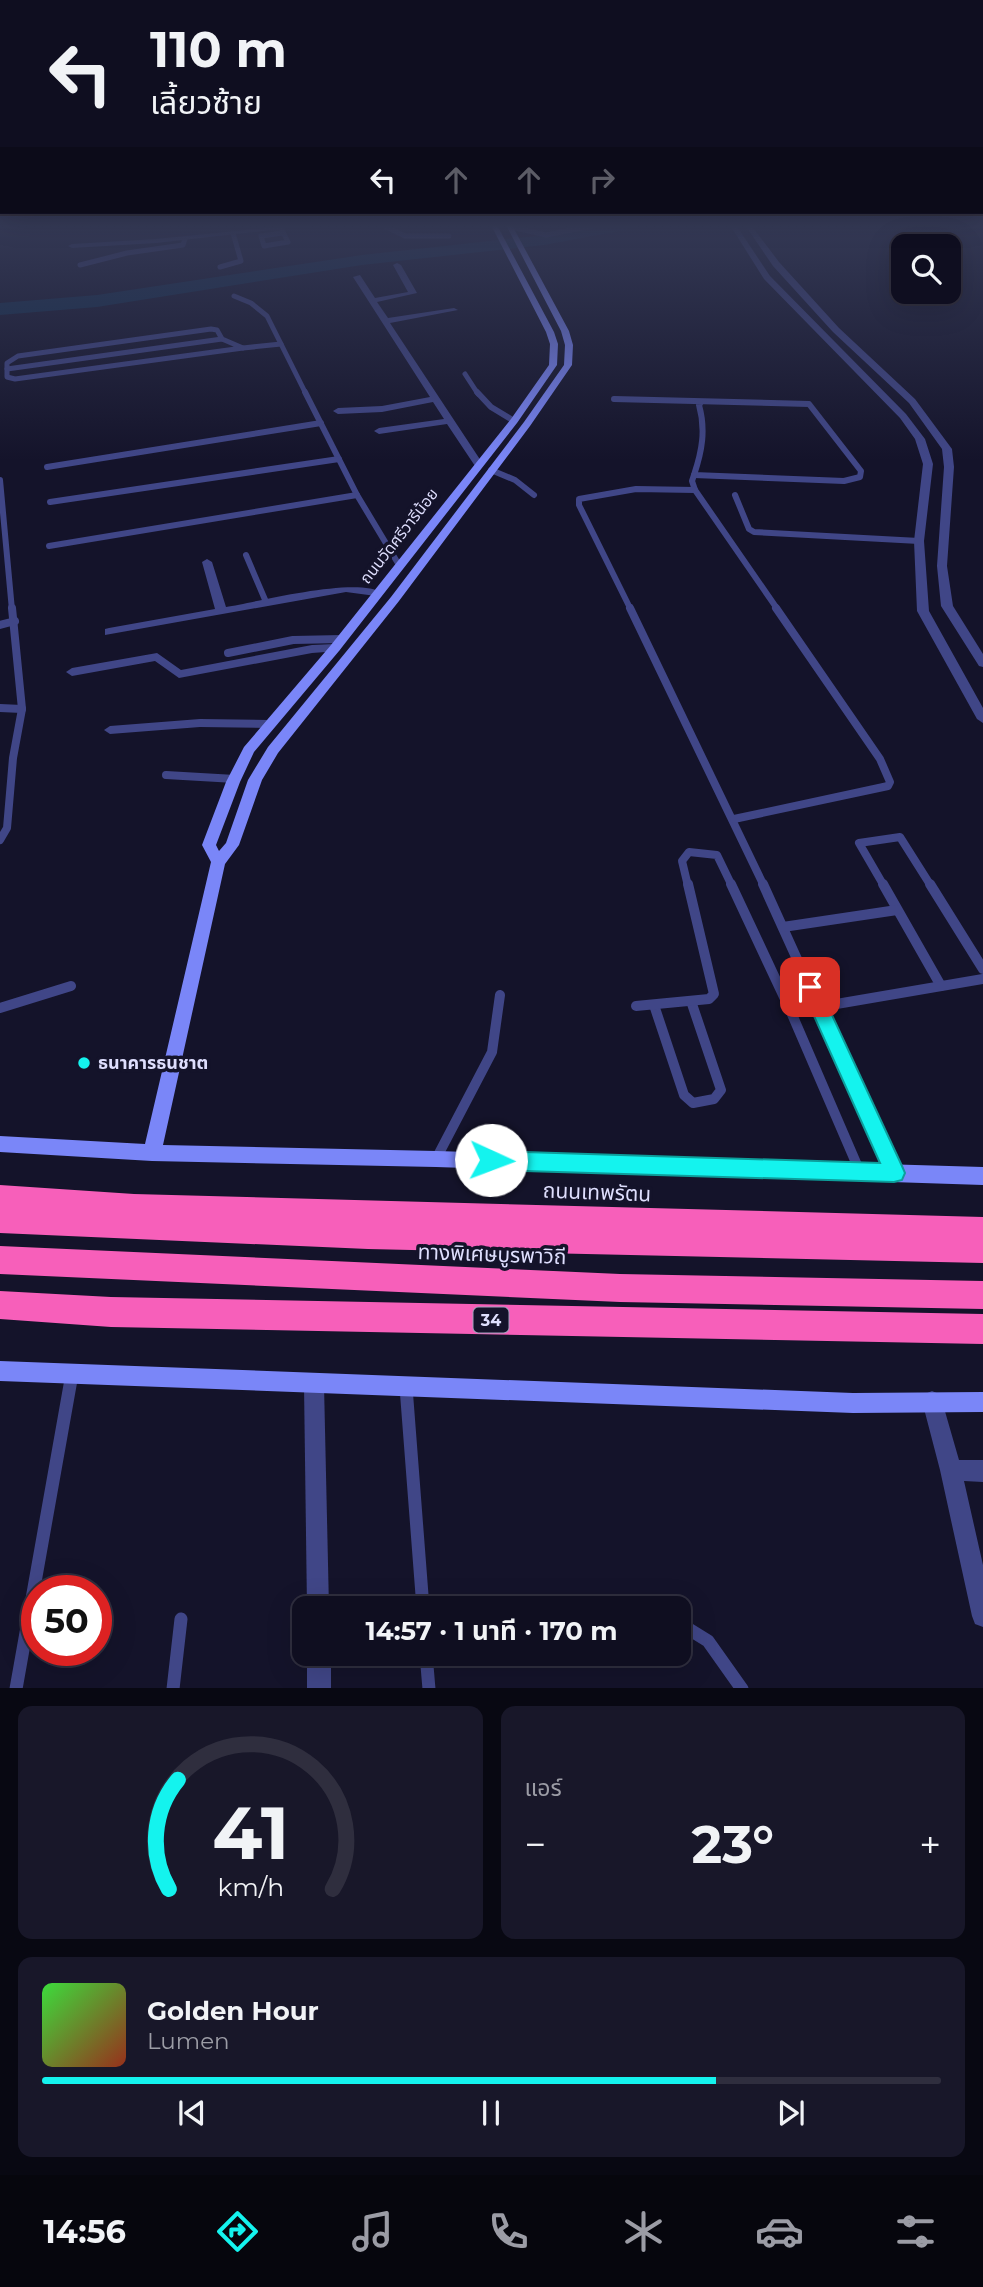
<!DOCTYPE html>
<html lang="th">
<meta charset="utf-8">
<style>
body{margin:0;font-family:Montserrat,"Noto Sans Thai",sans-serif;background:#181729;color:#f1f3f6;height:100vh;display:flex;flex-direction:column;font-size:26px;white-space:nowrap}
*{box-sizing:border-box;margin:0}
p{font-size:23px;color:#9b9ca5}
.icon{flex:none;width:38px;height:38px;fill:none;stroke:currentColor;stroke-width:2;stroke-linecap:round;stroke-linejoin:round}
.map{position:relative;height:1688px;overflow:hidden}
.details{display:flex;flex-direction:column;gap:18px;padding:18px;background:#080812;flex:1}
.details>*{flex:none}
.banner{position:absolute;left:0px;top:0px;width:984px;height:214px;box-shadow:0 7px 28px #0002,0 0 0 2px #2f2e3e;background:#0f0e20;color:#f1f3f6;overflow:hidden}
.buttons{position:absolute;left:891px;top:234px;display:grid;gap:14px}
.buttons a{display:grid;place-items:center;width:70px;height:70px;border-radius:14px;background:#0f0e20;box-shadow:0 7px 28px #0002,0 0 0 2px #2f2e3e;font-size:35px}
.speed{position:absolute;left:21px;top:1575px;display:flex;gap:14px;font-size:35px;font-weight:700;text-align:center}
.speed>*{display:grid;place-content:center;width:91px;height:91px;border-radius:50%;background:#0f0e20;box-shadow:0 7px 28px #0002,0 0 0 2px #2f2e3e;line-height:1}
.speed .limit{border:10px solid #d22;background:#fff;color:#111}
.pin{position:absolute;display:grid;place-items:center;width:60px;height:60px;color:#fff;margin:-30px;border-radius:14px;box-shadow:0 4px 10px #0006}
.me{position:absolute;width:77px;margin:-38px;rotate:92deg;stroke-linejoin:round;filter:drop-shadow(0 0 5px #0008)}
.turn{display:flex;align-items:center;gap:24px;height:147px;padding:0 35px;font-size:32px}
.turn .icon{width:91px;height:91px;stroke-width:2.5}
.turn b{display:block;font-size:49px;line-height:60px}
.lanes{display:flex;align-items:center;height:66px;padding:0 35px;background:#0003;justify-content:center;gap:35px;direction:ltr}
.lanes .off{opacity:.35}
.big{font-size:52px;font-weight:700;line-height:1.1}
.details .widget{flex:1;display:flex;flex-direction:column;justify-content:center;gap:10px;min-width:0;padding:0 24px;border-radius:14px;background:#181729}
.details .dial{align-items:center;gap:0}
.dial svg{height:182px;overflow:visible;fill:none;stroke:#2f2e3e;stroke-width:7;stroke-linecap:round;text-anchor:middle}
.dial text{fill:#f1f3f6;stroke:none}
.song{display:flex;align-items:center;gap:21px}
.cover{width:84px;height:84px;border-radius:10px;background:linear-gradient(135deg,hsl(120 70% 55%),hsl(10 70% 35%))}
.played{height:7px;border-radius:4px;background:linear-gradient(90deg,#14f3ee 75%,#2f2e3e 75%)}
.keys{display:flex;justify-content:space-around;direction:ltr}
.heat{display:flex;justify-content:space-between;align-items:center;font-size:38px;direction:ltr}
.details .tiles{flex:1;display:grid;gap:18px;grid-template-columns:1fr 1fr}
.widget:last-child{grid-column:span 2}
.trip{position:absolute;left:292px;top:1596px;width:399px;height:70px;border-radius:14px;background:#0f0e20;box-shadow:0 7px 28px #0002,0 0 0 2px #2f2e3e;font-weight:700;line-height:70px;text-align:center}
.tabs{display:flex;height:112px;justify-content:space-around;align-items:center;background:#06060d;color:#9b9ca5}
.tabs .icon{width:49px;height:49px}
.tabs .active{color:#14f3ee}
.tabs b{font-size:32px;color:#f1f3f6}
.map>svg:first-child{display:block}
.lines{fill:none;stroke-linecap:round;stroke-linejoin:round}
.river{fill:#102d4c;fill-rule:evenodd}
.lane-far4{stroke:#404687;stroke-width:5}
.lane-far3{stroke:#404687;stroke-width:6}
.lane-far2{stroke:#404687;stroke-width:8}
.lane-far1{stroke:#404687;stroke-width:10}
.lane{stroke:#404687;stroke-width:13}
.street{fill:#404687;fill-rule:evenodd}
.secondary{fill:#7a86f8;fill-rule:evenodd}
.highway{fill:#f75fba;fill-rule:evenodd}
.route{fill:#14f3ee;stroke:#0d9e9b;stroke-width:2}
.poi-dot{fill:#14f3ee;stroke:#14132a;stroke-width:2.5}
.labels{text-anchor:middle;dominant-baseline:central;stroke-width:7;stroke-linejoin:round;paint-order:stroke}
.far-street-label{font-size:16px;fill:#dedefd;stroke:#14132a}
.shield{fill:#14132a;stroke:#a1a1be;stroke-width:2}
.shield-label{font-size:16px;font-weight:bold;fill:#dedefd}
.poi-label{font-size:18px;font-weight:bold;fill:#dedefd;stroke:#14132a;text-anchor:start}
.near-street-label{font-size:21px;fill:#dedefd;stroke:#14132a}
</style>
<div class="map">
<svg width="983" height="1689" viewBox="0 0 983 1689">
<rect width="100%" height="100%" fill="#14132a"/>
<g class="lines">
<!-- river -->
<polygon class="river" points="600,225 633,225 625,230 544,245 362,265 97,307 0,315 0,303 97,295 362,255 544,235"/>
<!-- lane-far4 -->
<g class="lane-far4">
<polyline points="382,225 405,236 449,236"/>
<polyline points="511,227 546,235 597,225"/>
<polyline points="281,228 288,242 264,246 261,236 283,233"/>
<polyline points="80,265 127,253 183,245 185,239"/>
<polyline points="220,267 241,261 233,233"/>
<polyline points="234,296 251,303 267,316 306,394"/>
<polygon points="211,329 217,330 222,339 243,348 15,379 7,377 7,363 18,356"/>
<polyline points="243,348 281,344"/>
<polyline points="7,369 222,339"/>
<polyline points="465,374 478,394"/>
</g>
<!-- lane-far3 -->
<g class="lane-far3">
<polyline points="305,392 357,495 399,565"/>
<polyline points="477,392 491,407 514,421"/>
<path d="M614 399 809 404 861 471 860 477 844 481 694 475C702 451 706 430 699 405L701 402"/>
<polyline points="47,467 321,423"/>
<polyline points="491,470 515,480 534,495"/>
<polyline points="694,475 692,481 695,490 778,610"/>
<polyline points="0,480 12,610"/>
<polyline points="735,495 749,529 754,532 919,541"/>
<polyline points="50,502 339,459"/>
<polyline points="49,546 357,495"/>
<polyline points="246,555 266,602"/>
<polyline points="631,610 579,505 579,499 636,489 695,490"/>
</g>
<!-- lane-far2 -->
<g class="lane-far2">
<polyline points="630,608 764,886"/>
<polyline points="0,625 15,621"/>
<polyline points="228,653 293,640 342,639"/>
<polyline points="0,708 22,709"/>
<polyline points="166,775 235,779"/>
<polyline points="734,819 888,786 890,782 880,759 776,608"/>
<polyline points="0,840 7,828 13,758 22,709 12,608"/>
<polyline points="688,886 682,861 689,852 717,855 732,886"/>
<polyline points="884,886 859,843 900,837 931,886"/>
</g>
<!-- lane-far1 -->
<g class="lane-far1">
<polyline points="731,884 791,1012 860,1172"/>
<polyline points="763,884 894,1173"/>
<polyline points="883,884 941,986"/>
<polyline points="930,884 983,969"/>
<polyline points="783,927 897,910"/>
<polyline points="654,1005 684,1095 693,1103 714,1099 721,1090 691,1001"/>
<polyline points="636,1006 709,999 714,994 688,884"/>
<polyline points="819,1007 983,979"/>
<polyline points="0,1008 71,986"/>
<polyline points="436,1159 492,1052 500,995"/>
</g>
<!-- lane -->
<g class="lane">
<polyline points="406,1387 423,1608"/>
<polyline points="679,1623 708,1641 742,1689"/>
<polyline points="426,1654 429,1689"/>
<polyline points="16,1689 72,1374"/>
<polyline points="173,1689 181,1619"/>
</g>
<!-- street -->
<g class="street">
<polygon points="297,225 316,225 156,243 72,248 68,246 72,244 156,239"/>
<polygon points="730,225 736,225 770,276 906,414 925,439 933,464 924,541 929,611 983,708 983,723 977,719 917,611 914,541 923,464 915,439 900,418 764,279"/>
<polygon points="745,225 751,225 779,262 839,328 915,399 952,449 954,467 947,566 953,606 983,654 983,667 979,666 941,606 937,566 944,467 942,449 909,403 833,332 773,266"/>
<polygon points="397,263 401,265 417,293 377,302 388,318 454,308 458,310 390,323 483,464 481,466 475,466 447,424 379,434 374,431 379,428 444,419 433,402 382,412 338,414 333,411 338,408 382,406 430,397 353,277 360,275 375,298 408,292 393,265"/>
<path d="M207 559 212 562 226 607C258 602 357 576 382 593L376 596 346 592 105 635V629L109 628 215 609 202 562Z"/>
<polygon points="335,644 341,648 339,651 312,653 179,678 155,661 72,676 66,672 72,668 157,653 181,670 312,645"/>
<polygon points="200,719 269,720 275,724 269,728 200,727 110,734 104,730 110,726"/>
<polygon points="314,1375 321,1378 324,1385 329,1608 307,1608 304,1385 307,1378"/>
<polygon points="932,1391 939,1394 942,1401 959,1460 983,1460 983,1482 964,1481 983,1565 983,1627 975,1624 972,1616 940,1470 922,1401 925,1394"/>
<rect x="307" y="1654" width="24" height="35"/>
</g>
<!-- secondary -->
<g class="secondary">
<polygon points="491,225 497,225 554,332 558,344 557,365 517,423 339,651 254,752 240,782 216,845 219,851 226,843 248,780 268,747 391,597 524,422 564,365 565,345 561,331 506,225 512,225 569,331 573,345 572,365 530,426 399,601 278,753 262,780 239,845 225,864 163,1145 436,1151 983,1167 983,1185 436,1167 152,1161 0,1152 0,1136 145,1144 211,862 202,845 226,782 244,747 331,645 511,419 549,365 550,344 546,332"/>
<polygon points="0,1361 853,1393 983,1392 983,1412 853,1413 0,1381"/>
</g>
<!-- highway -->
<g class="highway">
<polygon points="0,1185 134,1194 983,1217 983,1263 368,1249 0,1233"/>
<polygon points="0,1246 620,1274 983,1281 983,1309 620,1302 0,1274"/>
<polygon points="0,1291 111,1297 983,1314 983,1344 111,1327 0,1319"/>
</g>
</g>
<!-- sky -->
<linearGradient id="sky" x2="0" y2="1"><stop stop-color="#0b0a17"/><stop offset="0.49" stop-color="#343955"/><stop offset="1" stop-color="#343955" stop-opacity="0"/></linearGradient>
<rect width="983" height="461" fill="url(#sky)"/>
<!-- route -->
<polygon class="route" points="810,980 817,982 819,987 902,1166 905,1173 902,1180 894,1182 491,1170 484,1167 481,1160 484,1154 491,1151 880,1163 801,987 804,982"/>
<!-- markers -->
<circle class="poi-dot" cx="84" cy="1063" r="7"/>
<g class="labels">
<!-- far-street labels -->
<g class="far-street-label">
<text transform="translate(399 536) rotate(-52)">ถนนวัดศรีวารีน้อย</text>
</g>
<!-- shield labels -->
<rect class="shield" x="473.5" y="1307.5" width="35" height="25" rx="5"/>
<g class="shield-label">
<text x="491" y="1320">34</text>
</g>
<!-- poi labels -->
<g class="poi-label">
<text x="98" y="1063">ธนาคารธนชาต</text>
</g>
<!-- near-street labels -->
<g class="near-street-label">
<text transform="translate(597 1192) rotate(2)">ถนนเทพรัตน</text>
<text transform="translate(492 1254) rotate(2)">ทางพิเศษบูรพาวิถี</text>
</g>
</g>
</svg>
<div class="buttons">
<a><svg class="icon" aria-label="search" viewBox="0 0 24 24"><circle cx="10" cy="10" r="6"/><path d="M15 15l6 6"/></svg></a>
</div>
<div class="speed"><div class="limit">50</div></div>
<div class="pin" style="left:810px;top:987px;background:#d93025"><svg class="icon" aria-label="arrive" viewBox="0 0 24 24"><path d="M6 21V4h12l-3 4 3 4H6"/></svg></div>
<svg class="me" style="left:491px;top:1160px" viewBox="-20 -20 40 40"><circle r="19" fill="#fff"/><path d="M0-13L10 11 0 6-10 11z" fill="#14f3ee"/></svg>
<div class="trip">14:57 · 1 นาที · 170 m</div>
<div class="banner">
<div class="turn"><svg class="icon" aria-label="left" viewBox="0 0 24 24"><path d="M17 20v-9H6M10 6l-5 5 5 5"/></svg><div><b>110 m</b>เลี้ยวซ้าย</div></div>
<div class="lanes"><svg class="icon" aria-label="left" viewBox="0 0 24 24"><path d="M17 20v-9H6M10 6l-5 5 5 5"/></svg><svg class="icon off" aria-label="ahead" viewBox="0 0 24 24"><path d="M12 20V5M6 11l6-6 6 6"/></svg><svg class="icon off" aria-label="ahead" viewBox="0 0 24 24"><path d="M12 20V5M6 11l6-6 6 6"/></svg><svg class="icon off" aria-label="right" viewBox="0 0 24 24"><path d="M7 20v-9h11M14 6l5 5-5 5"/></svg></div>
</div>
</div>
<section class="details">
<div class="tiles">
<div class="widget dial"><svg viewBox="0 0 100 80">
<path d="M14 69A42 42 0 1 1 86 69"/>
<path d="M14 69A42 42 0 0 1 18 21" stroke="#14f3ee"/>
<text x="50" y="56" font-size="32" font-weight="700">41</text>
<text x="50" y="72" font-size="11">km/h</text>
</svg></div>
<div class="widget"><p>แอร์</p>
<div class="heat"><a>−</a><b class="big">23°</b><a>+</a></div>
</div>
<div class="widget">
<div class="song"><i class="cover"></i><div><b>Golden Hour</b><p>Lumen</p></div></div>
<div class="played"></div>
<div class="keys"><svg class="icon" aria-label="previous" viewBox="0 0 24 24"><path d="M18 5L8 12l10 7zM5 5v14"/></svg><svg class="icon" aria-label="pause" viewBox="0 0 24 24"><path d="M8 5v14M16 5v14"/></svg><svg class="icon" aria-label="next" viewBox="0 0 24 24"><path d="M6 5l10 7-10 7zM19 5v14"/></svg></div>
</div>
</div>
</section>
<nav class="tabs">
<b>14:56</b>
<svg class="icon active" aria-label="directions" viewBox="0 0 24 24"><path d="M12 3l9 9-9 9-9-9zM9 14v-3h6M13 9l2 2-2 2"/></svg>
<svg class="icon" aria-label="music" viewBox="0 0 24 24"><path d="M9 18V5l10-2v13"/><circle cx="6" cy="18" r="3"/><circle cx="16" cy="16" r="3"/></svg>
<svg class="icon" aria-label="phone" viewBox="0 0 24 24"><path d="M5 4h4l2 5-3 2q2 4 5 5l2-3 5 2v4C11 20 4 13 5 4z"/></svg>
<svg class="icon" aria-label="climate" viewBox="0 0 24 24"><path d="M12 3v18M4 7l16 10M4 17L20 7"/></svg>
<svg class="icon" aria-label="car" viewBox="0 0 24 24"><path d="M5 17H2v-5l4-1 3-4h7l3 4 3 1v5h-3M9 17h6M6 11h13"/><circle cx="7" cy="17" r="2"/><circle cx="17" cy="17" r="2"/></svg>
<svg class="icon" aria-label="filters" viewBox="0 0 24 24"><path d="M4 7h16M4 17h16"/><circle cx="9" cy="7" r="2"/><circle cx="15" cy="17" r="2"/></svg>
</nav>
